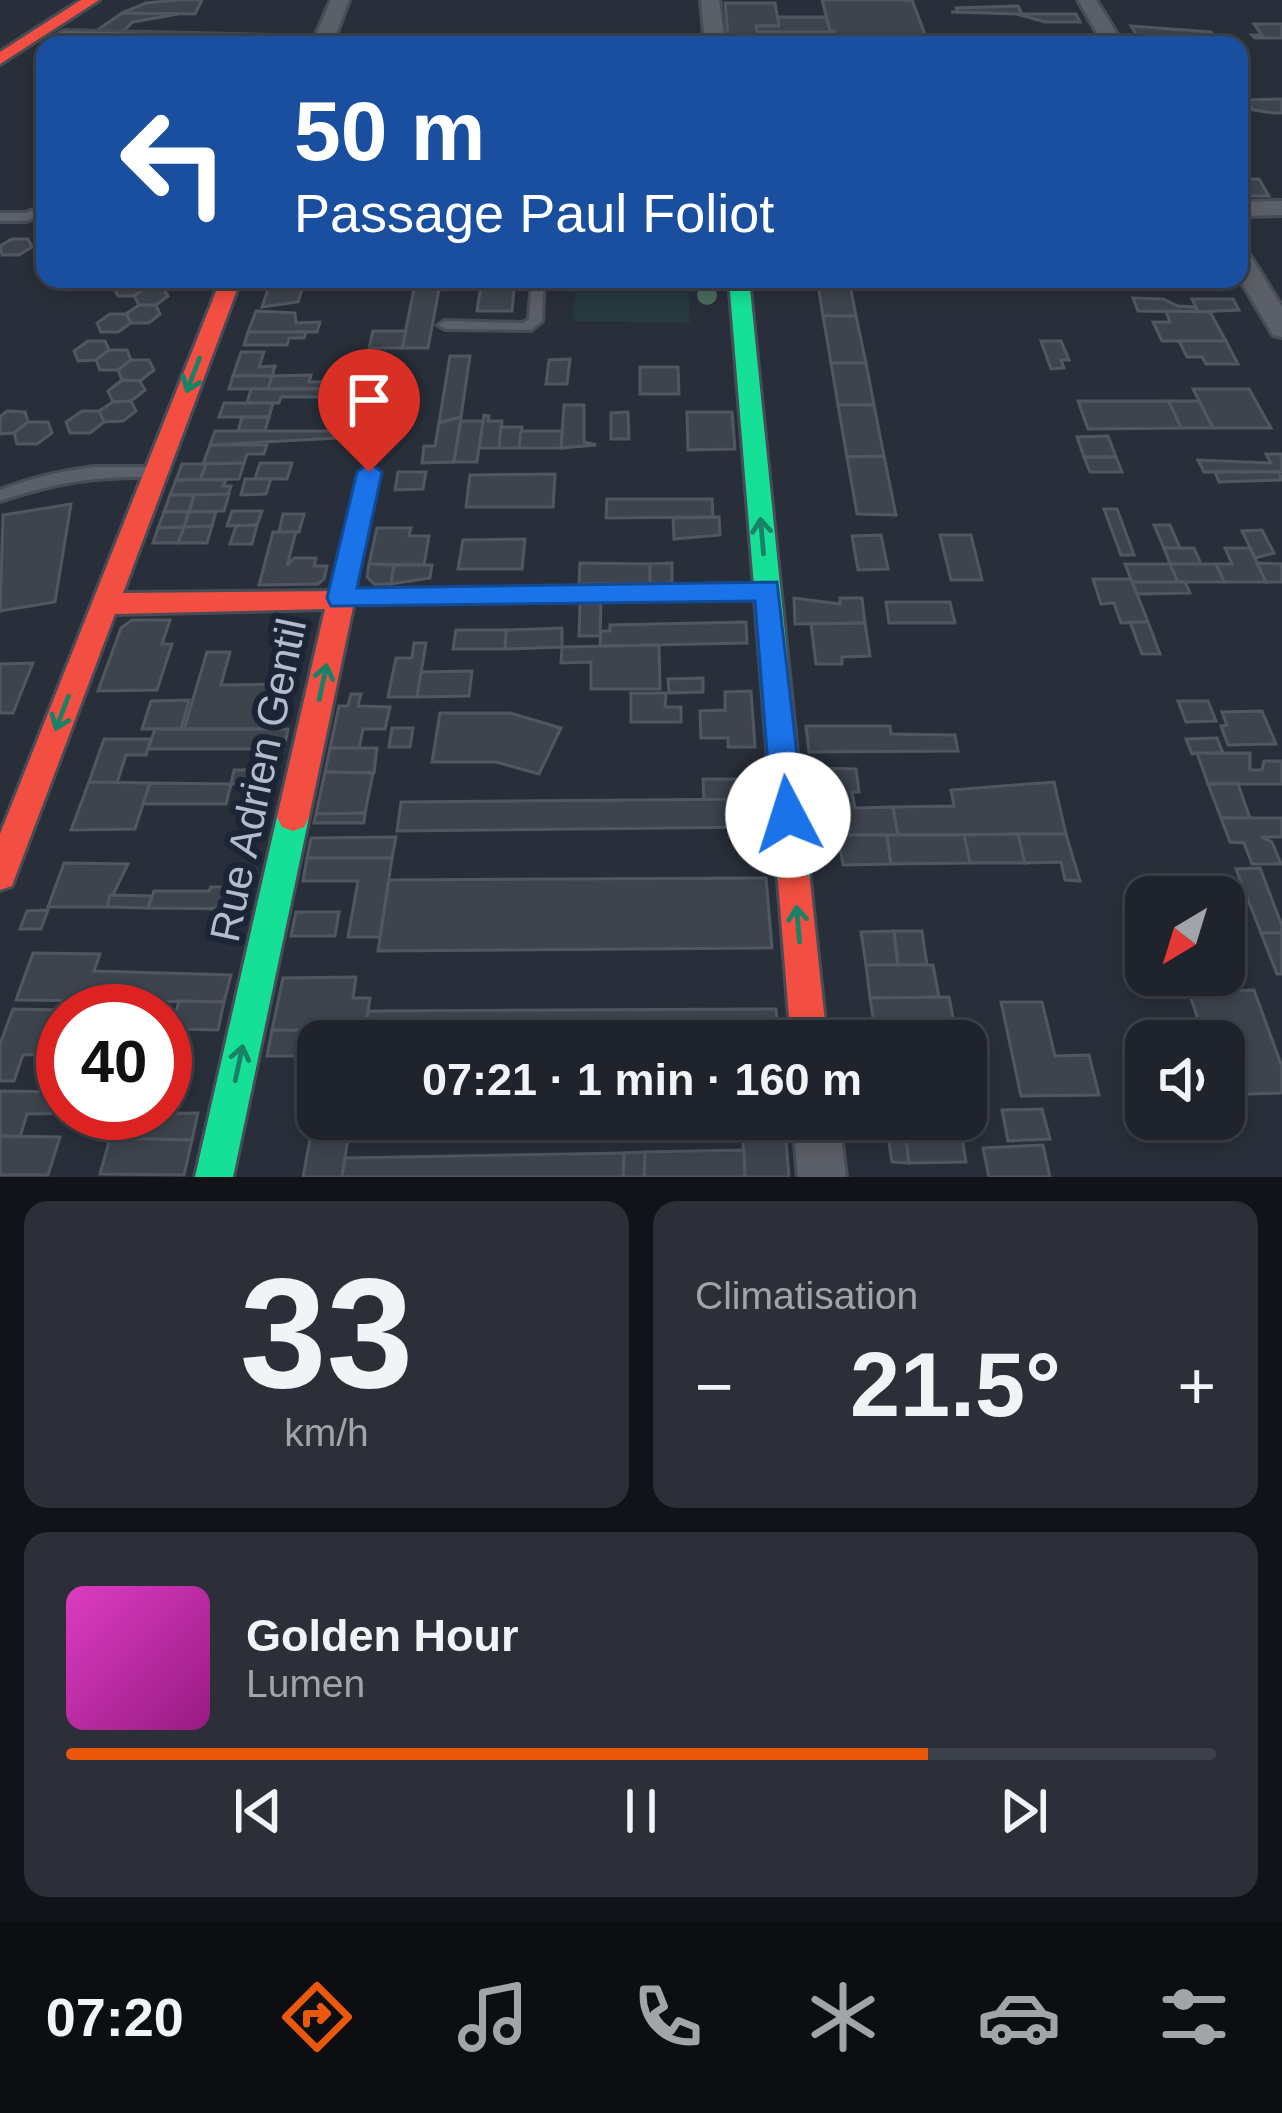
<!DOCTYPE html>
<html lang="fr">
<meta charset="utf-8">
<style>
body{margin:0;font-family:Arial,sans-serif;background:#2c2f38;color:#f1f3f6;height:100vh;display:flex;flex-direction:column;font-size:45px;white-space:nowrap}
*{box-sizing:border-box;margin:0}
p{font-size:39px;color:#a1a4a9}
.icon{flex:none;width:66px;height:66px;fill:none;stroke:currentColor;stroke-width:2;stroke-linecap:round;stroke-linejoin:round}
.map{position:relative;height:1177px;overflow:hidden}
.drawer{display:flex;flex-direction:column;gap:24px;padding:24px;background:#111318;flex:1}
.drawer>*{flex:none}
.banner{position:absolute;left:36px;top:36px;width:1212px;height:252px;border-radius:24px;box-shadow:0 6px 18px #0003,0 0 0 3px #3c4048;background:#1a4fa0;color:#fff;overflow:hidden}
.needle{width:78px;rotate:218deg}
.controls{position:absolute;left:1125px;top:876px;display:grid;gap:24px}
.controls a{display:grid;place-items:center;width:120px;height:120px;border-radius:24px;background:#1f232c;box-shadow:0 6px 18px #0003,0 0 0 3px #3c4048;font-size:60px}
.speed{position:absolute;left:36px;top:984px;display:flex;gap:24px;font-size:60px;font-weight:700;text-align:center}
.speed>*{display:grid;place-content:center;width:156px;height:156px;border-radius:50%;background:#1f232c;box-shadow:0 6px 18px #0003,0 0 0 3px #3c4048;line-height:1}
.speed .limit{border:18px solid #d22;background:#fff;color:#111}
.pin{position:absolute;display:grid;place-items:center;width:102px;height:102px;color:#fff;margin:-123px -51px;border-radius:50% 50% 50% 0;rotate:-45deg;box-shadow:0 0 12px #0007}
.pin .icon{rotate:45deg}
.me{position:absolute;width:132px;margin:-66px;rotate:355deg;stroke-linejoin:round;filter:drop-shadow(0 0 9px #0008)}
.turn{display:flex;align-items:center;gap:42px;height:252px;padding:0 60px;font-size:54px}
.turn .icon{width:156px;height:156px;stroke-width:2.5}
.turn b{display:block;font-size:84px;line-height:102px}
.big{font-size:90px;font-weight:700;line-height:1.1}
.drawer .tile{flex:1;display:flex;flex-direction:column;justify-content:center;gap:18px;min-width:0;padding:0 42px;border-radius:24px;background:#2c2f38}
.drawer .dial{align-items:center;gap:0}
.dial b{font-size:156px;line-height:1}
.song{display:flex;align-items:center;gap:36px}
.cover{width:144px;height:144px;border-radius:18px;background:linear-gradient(135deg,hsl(310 70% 55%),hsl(310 70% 35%))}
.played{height:12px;border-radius:6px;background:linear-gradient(90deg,#ea580c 75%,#3c4048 75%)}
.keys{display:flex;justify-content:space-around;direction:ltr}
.heat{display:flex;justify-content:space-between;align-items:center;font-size:66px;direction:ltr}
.drawer .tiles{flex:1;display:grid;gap:24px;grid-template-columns:1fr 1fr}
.tile:last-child{grid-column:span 2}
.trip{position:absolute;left:297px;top:1020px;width:690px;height:120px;border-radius:24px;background:#1f232c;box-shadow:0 6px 18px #0003,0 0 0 3px #3c4048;font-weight:700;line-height:120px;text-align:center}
.dock{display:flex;height:192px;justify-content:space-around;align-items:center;background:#0c0e12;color:#a1a4a9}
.dock .icon{width:84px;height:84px}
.dock .active{color:#ea580c}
.dock b{font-size:54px;color:#f1f3f6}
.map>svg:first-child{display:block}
.green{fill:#263a40}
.building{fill:#3e444e;stroke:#515761;stroke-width:3}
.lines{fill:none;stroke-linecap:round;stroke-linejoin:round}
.lane-casing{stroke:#474c56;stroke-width:6}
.street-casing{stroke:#474c56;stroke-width:6}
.fast-casing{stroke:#474c56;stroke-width:6}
.jam-casing{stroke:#474c56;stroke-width:6}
.lane{fill:#5b5f67;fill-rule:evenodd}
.street{fill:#5b5f67;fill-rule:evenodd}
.fast{fill:#16e098;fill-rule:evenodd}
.jam{fill:#f24e42;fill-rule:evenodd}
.tree{fill:#4d6b5c}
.oneway{stroke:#198266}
.route{fill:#1a73e8;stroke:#114b97;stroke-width:3}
.labels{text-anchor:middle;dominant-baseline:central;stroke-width:12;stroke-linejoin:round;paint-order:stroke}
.street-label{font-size:42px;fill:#b4bbca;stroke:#1c2535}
</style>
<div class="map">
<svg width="1282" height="1177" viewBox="0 0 1282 1177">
<rect width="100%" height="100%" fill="#292f3a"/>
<!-- green -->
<polygon class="green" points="576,279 688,279 690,323 573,321"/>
<!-- building -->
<g class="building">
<polygon points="177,0 202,0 195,14 122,13 146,3"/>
<polygon points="822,0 912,0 929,45 729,45 725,3 775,3 779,26 756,26 757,32 836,32 830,30"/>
<polygon points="1018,6 1022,14 951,12 958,12 956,8"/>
<polygon points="122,13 176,14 178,14 133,22 118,36 93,33"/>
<polygon points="1017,14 1076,14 1080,22 1045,22"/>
<polygon points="778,17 826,17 830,30 836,32 757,32 756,26 779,26"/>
<polygon points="1254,24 1282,24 1282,38 1255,38 1252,35 1262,35"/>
<polygon points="1131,26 1211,32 1215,38 1138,37"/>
<polygon points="1282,99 1282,113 1273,113 1253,110 1246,100"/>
<polygon points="1239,179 1259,179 1269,196 1239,196"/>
<polygon points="12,239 28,239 32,247 19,255 2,255 0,246"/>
<polygon points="126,279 143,279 147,287 134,296 118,296 114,288"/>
<polygon points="267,279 306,279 303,289 264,289"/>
<polygon points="416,279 441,279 428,348 402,348"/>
<polygon points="482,279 515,279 512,311 477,311"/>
<polygon points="817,279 849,279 856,316 823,316"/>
<polygon points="147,287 163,287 168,296 156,305 139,305 134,296"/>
<polygon points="268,289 302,289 298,302 262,307"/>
<polygon points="1133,298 1163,299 1178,306 1195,307 1198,312 1138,311"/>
<polygon points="1192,299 1233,299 1239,310 1198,312"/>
<polygon points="139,305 156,305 160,314 149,323 131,323 126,314"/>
<polygon points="256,311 295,313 296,323 320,322 317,332 248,332"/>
<polygon points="1166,311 1210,312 1226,341 1162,341 1153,322 1170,322"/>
<polygon points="110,314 126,314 131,323 118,332 101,332 97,323"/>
<polygon points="823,316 856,316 866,363 831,363"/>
<polygon points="373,331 406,331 402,348 369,348"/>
<polygon points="248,332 306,332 304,338 289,338 287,345 244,345"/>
<polygon points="88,341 105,341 109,350 96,360 78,361 74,351"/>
<polygon points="1041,341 1061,341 1069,360 1061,360 1064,368 1051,369"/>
<polygon points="1179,341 1226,341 1238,364 1206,364 1202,357 1187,357"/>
<polygon points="109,350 127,350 131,360 118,370 100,370 96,360"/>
<polygon points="241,352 264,352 259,367 275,366 272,376 233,376"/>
<polygon points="450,356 470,356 461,417 439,423"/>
<polygon points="570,359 567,384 546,384 549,360"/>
<polygon points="131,360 149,360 154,370 140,381 122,380 118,370"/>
<polygon points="831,363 866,363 874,405 838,405"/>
<polygon points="640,367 678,367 679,394 640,394"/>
<polygon points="311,375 309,382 374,381 372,388 268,389 272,376"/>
<polygon points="233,376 272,376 268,389 229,389"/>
<polygon points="122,380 140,381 145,390 131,401 113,402 108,391"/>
<polygon points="251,389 359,389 357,397 281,397 279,403 247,403"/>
<polygon points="1193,389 1249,389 1271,428 1213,428"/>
<polygon points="131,401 136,411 123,421 104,422 99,411 113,402"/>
<polygon points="1078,401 1169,401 1181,428 1088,429"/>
<polygon points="1169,401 1199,401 1213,428 1181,428"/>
<polygon points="224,403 273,403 269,417 219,417"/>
<polygon points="564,405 584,405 584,442 596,445 561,448"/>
<polygon points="838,405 874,405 884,456 847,457"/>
<polygon points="7,411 25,412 28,422 14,433 0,434 0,417"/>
<polygon points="82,411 99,411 104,422 90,433 70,433 66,422"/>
<polygon points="628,412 629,439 611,439 611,413"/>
<polygon points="687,412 732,412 735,449 688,450"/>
<polygon points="484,415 489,416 488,421 502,421 499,448 479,448"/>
<polygon points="242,417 269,417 265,431 238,431"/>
<polygon points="461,417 454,462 422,463 424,446 435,446 439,423"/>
<polygon points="461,421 483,421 477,462 454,462"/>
<polygon points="28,422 48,422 52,433 37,444 17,444 14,433"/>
<polygon points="501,427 522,427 519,448 499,448"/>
<polygon points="215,431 338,431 337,438 210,445"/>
<polygon points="521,431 562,431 561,448 519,448"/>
<polygon points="1108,436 1116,457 1084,457 1077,437"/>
<polygon points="210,445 267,445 264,454 247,454 244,463 203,464"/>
<polygon points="1266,454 1282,454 1282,472 1204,472 1198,460 1271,463"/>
<polygon points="884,456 896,515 857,514 847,457"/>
<polygon points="1084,457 1116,457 1122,472 1090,472"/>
<polygon points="244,463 239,479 200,480 206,464"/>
<polygon points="260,463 292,463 287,479 255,479"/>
<polygon points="182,464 206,464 200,480 176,480"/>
<polygon points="398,472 426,472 423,489 395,490"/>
<polygon points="1215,472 1279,472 1282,480 1219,482"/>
<polygon points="555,474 553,507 466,507 470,475"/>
<polygon points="245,479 271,479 266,494 241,495"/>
<polygon points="176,480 226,480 223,486 231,486 228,495 170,495"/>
<polygon points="229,494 224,511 189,512 194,495"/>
<polygon points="170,495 194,495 189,512 164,512"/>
<polygon points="607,499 712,499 713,517 606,518"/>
<polygon points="71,504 55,602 0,611 3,515"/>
<polygon points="1104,509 1117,509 1134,555 1121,555"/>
<polygon points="232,511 262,511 257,525 227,526"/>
<polygon points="164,512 189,512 184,527 158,528"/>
<polygon points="189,512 216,512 212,526 184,527"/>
<polygon points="283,514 304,514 299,532 279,532"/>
<polygon points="719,517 720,535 674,539 673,518"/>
<polygon points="257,525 252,544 230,544 236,526"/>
<polygon points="1154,525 1170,525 1180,548 1164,548"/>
<polygon points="212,526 207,543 178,543 184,527"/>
<polygon points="184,527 178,543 153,543 158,528"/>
<polygon points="377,528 411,528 409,536 429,536 424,565 369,564"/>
<polygon points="1262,530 1274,553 1255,558 1242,531"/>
<polygon points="273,532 296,532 287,566 294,558 316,558 314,566 327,566 324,579 318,584 259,585"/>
<polygon points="881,535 888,569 858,570 852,536"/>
<polygon points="940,535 971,535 982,580 951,580"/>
<polygon points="525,539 522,569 458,569 463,540"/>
<polygon points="1164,548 1194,548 1201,564 1170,564"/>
<polygon points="1225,548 1250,548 1266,582 1224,582 1216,564 1232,564"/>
<polygon points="580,563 650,564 650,584 579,584"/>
<polygon points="672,563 672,583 650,584 650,564"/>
<polygon points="1257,563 1282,564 1282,582 1266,582"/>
<polygon points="369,564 394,565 391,584 374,584 367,577"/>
<polygon points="1125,564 1170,564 1178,582 1132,582"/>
<polygon points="1170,564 1216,564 1224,582 1178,582"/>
<polygon points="394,565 432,565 430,578 391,584"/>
<polygon points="1093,579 1131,579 1148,622 1121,623 1114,603 1101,604"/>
<polygon points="1132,582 1185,582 1190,593 1137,594"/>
<polygon points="794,598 840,604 840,598 862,598 865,623 795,624"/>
<polygon points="580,601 601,601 600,636 579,636"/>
<polygon points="886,602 950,602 955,623 889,623"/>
<polygon points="132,620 170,620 162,644 172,644 157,690 98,691 121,628"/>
<polygon points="746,622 747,643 600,646 601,631 610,631 610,625"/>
<polygon points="1130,622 1148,622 1160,654 1142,654"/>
<polygon points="865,623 870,656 842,657 842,664 816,664 811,624"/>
<polygon points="562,628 562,647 505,649 506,630"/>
<polygon points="456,630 506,630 505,649 453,649"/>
<polygon points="414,643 426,643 417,697 388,697 396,658 412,658"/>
<polygon points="659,645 660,689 591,689 591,662 561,663 562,647"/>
<polygon points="207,652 230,652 221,685 278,684 268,729 184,729"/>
<polygon points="33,663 13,713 0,713 0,664"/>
<polygon points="472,671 469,696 417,697 421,672"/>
<polygon points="703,678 703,692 669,693 668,679"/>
<polygon points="751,691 755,747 728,747 728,738 701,738 700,711 725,710 725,692"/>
<polygon points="631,693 666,693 665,707 681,707 681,722 631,722"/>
<polygon points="351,694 361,694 358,706 390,707 385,729 363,729 359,748 330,748 339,706 348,706"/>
<polygon points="189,700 181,729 142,729 151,701"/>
<polygon points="1178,701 1208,701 1216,721 1186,722"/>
<polygon points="1262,711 1276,744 1228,745 1221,726 1227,725 1222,712"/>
<polygon points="440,713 510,713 561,728 539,774 496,762 432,762"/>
<polygon points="806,726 890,726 891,734 955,735 958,751 809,752"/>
<polygon points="392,728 413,728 410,747 389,747"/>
<polygon points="155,729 288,729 284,749 148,749"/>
<polygon points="1217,738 1223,753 1192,754 1186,739"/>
<polygon points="104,739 151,739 146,755 126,755 117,783 89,782"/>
<polygon points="330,748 377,748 374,773 325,772"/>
<polygon points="1197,753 1250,753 1250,770 1262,770 1264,761 1282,761 1282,784 1208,784"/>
<polygon points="810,768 856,769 859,792 852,792 855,808 893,807 898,835 818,835"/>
<polygon points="234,770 270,770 267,784 231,784"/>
<polygon points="325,772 373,773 365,813 316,814"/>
<polygon points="703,779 758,779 760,799 704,800"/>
<polygon points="89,782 150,783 135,829 71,830"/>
<polygon points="1054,782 1066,834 898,835 893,807 954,806 951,790"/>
<polygon points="150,783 231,784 226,804 143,804"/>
<polygon points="1208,784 1238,784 1250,818 1221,818"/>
<polygon points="760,799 762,827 397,831 401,802"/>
<polygon points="365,813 364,823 314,823 316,814"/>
<polygon points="1221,818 1282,818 1282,837 1261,837 1272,842 1281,864 1252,864 1244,843 1230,842"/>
<polygon points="1018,834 1025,863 970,863 964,835"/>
<polygon points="1018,834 1066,834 1080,881 1065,880 1061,862 1025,863"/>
<polygon points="838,835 887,835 891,864 843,865"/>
<polygon points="887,835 964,835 970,863 891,864"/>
<polygon points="396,837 392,858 307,858 311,838"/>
<polygon points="307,858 392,858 380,937 348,937 358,881 303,881"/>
<polygon points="64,863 128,864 107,907 48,907"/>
<polygon points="1260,868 1282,926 1282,933 1261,933 1236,869"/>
<polygon points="766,878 772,948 378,951 389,880"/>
<polygon points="211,887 251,887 247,909 148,908 154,891 209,891"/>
<polygon points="110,895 152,896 148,908 107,907"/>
<polygon points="48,910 41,929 20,929 27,911"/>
<polygon points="296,912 339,912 335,936 291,936"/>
<polygon points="894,931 898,965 866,965 861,932"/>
<polygon points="894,931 922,931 927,965 898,965"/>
<polygon points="1261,933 1282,933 1282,974 1277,974"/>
<polygon points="33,953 100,954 94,971 231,975 224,1002 16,1000"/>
<polygon points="866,965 933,965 939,997 870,998"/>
<polygon points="356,977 353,998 370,998 365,1031 272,1030 283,978"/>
<polygon points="1254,990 1282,1067 1282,1093 1224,1095 1224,1041 1205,1041 1189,992"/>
<polygon points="949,997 956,1033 875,1031 870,998"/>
<polygon points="179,1001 224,1002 218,1030 172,1029"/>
<polygon points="1001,1002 1042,1002 1055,1056 1089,1055 1099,1095 1021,1096"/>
<polygon points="13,1009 65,1010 63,1038 56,1038 51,1054 23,1055 14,1081 0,1081 0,1044"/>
<polygon points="776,1009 779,1041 363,1041 368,1011"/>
<polygon points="272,1030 365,1031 363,1041 318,1041 318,1056 267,1056"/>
<polygon points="875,1031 944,1032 946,1041 876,1041"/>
<polygon points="0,1091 63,1092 63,1113 92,1113 27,1114 20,1137 0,1136"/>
<polygon points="318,1095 318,1119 351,1119 342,1177 303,1177"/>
<polygon points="1042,1109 1050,1139 1008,1141 1002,1110"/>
<polygon points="198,1113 192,1140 110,1138 116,1114"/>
<polygon points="886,1119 959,1119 962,1138 888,1137"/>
<polygon points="742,1128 785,1128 789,1177 745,1177"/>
<polygon points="0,1136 60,1137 48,1175 0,1175"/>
<polygon points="888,1137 906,1137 909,1163 892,1162"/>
<polygon points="906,1137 962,1138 966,1162 909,1163"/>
<polygon points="110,1138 192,1140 184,1175 100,1174"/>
<polygon points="1043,1145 1050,1177 989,1177 983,1148"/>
<polygon points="744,1150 745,1177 644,1177 645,1152"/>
<polygon points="645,1152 644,1177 623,1177 624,1153"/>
<polygon points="624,1153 623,1177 342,1177 345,1158"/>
</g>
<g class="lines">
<defs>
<g id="lane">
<polygon points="563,41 566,42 568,45 558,45"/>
<polygon points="45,206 45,214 26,221 0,221 0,213 25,213"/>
<polygon points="532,279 544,279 542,321 531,330 445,329 438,325 445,321 523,323 529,319"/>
<polygon points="369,466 377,471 351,591 762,584 768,586 770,590 768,594 762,596 341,604 335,603 333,598 361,471"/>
<path d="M94 467H154L162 472 154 477C94 476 57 482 0 501V490C31 478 61 471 94 467Z"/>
</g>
<g id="street">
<polygon points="331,0 349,0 332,45 64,43 54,37 64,31 315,37"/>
<polygon points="701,0 719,0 725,45 705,45"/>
<polygon points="1078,0 1096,0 1124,45 1104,45"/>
<polygon points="1282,201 1282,215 1239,216 1239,202"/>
<polygon points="1239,250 1248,252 1282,307 1282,337 1273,335 1239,278"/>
<polygon points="793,1119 839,1119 846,1177 798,1177"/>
</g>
<g id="fast">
<polygon points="729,279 749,279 810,881 806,892 794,896 782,892 778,881"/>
<polygon points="293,803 304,807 309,817 233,1177 195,1177 277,817 282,807"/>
</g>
<g id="jam">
<polygon points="81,0 99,0 0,64 0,52"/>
<polygon points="221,279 241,279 123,593 351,591 355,598 309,817 304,827 293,831 282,827 277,817 325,609 115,614 16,875 12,886 0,890 0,834"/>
<polygon points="794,866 806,870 810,881 827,1041 791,1041 778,881 782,870"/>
</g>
</defs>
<!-- lane casing -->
<use href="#lane" class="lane-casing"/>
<!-- street casing -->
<use href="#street" class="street-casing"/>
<!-- fast casing -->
<use href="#fast" class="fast-casing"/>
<!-- jam casing -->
<use href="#jam" class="jam-casing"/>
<!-- lane -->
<use href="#lane" class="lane"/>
<!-- street -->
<use href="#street" class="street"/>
<!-- fast -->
<use href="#fast" class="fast"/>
<!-- jam -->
<use href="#jam" class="jam"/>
</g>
<!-- trees -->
<circle class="tree" cx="707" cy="295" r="10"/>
<!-- one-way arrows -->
<defs><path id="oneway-shaft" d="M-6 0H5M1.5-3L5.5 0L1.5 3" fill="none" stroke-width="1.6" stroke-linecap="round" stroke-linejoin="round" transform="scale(3)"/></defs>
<g class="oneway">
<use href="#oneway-shaft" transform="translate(193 375) rotate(111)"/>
<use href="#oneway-shaft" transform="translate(762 536) rotate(-95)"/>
<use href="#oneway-shaft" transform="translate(323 682) rotate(-78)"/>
<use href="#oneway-shaft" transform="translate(62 713) rotate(111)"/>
<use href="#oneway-shaft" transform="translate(798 924) rotate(-95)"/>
<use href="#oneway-shaft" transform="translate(239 1063) rotate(-78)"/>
</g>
<!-- route -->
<polygon class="route" points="369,463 382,472 357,588 777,582 804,815 800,825 788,830 777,825 772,815 755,601 331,606 327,598 357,472"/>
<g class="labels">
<!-- street labels -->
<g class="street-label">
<text transform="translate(258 780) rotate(-78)">Rue Adrien Gentil</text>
</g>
</g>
</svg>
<div class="controls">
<a><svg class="needle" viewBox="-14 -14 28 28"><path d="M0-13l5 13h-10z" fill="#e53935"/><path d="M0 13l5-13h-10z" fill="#a1a4a9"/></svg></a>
<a><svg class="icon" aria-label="sound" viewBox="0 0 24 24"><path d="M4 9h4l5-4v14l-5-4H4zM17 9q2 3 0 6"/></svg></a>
</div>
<div class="speed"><div class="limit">40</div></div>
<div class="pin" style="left:369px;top:472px;background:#d93025"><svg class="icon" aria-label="arrive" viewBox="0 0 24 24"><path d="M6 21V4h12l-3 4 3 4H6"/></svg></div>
<svg class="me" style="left:788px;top:815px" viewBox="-20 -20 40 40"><circle r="19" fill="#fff"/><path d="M0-13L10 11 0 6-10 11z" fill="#1a73e8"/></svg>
<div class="trip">07:21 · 1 min · 160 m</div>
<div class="banner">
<div class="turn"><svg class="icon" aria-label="left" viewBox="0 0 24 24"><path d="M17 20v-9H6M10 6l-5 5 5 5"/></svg><div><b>50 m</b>Passage Paul Foliot</div></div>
</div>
</div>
<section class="drawer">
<div class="tiles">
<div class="tile dial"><b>33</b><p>km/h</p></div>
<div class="tile"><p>Climatisation</p>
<div class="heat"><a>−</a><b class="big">21.5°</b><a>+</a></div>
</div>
<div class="tile">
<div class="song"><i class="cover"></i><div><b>Golden Hour</b><p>Lumen</p></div></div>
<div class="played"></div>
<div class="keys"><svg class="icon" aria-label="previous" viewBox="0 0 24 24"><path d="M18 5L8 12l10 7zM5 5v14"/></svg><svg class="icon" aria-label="pause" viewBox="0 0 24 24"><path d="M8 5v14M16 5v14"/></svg><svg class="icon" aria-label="next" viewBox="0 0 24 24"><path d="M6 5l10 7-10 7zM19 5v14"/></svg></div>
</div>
</div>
</section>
<nav class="dock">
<b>07:20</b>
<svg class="icon active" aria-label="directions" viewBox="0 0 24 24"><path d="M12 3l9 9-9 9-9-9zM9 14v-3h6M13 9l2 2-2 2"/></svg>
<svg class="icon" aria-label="music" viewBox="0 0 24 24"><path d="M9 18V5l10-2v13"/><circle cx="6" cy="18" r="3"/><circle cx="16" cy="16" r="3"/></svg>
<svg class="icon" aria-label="phone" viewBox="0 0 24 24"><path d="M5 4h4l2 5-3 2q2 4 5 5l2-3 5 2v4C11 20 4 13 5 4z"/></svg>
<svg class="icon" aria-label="climate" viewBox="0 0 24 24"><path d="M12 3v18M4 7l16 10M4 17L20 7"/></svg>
<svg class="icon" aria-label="car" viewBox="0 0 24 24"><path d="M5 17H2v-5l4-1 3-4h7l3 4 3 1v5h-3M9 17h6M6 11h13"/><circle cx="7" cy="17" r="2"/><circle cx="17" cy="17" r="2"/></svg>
<svg class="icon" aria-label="filters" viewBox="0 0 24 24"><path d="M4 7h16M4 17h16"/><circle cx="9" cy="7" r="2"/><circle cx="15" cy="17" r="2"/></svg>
</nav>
